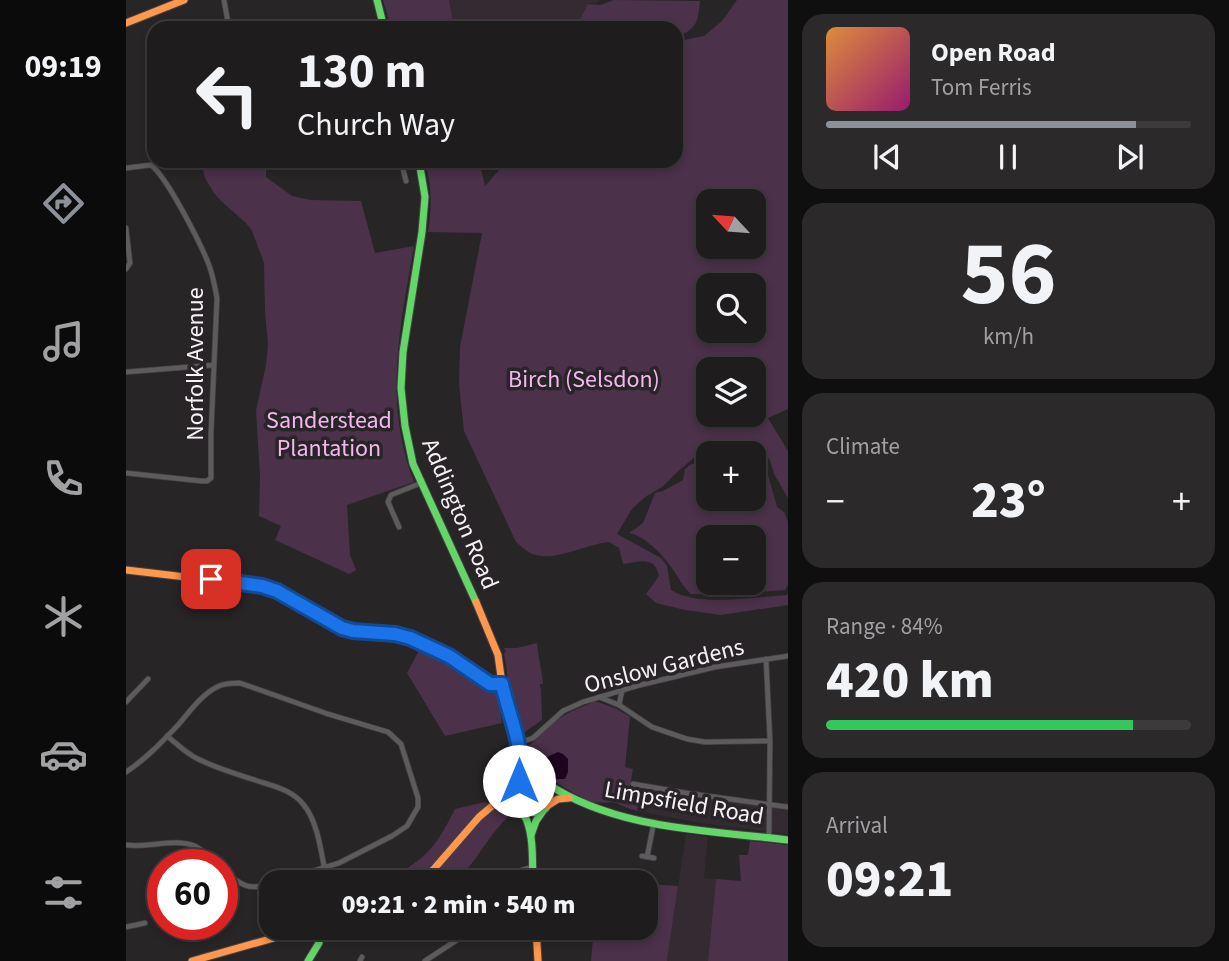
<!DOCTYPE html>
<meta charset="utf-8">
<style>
body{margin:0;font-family:"Source Sans 3",sans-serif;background:#2b292a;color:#f1f3f6;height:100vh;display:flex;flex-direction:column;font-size:26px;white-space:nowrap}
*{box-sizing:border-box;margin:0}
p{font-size:23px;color:#a1a1a4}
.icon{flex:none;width:38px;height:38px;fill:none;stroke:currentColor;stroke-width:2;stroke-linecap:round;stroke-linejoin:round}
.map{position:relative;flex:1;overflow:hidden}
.panel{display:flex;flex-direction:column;gap:14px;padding:14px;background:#100f10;width:441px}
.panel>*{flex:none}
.hud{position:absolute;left:21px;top:21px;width:536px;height:147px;border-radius:21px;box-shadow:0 4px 10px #0003,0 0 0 2px #3c3a3b;background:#1e1c1d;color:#f1f3f6;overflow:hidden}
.needle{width:46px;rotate:296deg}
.controls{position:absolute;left:570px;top:189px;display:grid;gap:14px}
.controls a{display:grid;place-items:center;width:70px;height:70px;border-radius:14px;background:#1e1c1d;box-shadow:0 4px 10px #0003,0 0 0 2px #3c3a3b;font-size:35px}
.speed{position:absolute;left:21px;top:849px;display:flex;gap:14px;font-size:35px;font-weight:700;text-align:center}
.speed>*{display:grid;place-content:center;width:91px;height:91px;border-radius:50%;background:#1e1c1d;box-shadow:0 4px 10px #0003,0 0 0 2px #3c3a3b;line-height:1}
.speed .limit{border:10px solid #d22;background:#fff;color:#111}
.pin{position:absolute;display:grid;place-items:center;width:60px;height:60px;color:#fff;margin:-30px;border-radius:14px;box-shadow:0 4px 10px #0006}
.me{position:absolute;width:77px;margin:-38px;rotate:0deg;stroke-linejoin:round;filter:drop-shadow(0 0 5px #0008)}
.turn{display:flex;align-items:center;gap:24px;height:147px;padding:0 35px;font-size:32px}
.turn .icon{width:91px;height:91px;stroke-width:2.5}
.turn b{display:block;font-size:49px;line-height:60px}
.big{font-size:52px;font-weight:800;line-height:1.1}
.panel .widget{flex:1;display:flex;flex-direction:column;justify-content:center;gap:10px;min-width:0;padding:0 24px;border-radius:21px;background:#2b292a}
.panel .dial{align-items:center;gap:0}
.dial b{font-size:91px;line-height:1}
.song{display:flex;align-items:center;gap:21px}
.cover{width:84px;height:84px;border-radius:10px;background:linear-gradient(135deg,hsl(30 70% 55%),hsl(320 70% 35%))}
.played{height:7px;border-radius:4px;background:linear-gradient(90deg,#8c9099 85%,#3c3a3b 85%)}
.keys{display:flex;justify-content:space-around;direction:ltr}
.heat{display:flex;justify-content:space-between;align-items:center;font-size:38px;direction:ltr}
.charge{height:10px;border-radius:5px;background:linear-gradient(90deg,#34c759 84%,#3c3a3b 0)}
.trip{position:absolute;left:133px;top:870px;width:399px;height:70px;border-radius:21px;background:#1e1c1d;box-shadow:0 4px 10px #0003,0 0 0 2px #3c3a3b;font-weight:800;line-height:70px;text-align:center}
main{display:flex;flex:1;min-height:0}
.tabs{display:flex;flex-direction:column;width:126px;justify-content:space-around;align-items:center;background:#0c0b0c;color:#a1a1a4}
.tabs .icon{width:49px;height:49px}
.tabs .selected{color:#8c9099}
.tabs b{font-size:32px;color:#f1f3f6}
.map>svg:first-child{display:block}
.built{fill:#332a32}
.green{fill:#4b314a;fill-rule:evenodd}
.water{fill:#200520}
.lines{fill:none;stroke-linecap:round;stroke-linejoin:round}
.street-casing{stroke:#474446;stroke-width:6}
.fast-casing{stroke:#474446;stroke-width:9}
.slow-casing{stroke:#474446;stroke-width:9}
.jam-casing{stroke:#474446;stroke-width:9}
.street{stroke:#5d5b5d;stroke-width:4.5}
.fast{stroke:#63d668;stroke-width:7}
.slow{stroke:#ff974d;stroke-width:7}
.jam{stroke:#b3261e;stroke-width:7}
.route-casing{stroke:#114b97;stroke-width:18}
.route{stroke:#1a73e8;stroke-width:12}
.labels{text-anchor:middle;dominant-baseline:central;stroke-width:7;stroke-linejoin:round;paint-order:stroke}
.street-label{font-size:24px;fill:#f6f2f5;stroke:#292428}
.park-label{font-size:24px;fill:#f3b7ef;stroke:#292428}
</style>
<main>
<nav class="tabs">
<b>09:19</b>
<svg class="icon selected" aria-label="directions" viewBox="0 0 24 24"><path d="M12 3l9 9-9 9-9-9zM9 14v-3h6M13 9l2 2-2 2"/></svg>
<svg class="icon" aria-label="music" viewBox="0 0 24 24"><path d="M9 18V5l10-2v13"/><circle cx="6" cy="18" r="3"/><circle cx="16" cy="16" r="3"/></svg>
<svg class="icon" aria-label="phone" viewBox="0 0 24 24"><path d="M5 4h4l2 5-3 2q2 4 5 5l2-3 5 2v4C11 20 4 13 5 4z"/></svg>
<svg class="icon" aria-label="climate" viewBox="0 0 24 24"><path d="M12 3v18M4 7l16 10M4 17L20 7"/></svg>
<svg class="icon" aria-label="car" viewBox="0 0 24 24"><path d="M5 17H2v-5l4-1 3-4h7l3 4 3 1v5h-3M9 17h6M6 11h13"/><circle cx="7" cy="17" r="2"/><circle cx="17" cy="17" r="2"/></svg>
<svg class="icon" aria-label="filters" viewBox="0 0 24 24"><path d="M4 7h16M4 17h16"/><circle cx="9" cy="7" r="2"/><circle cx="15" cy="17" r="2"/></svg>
</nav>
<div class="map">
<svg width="662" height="961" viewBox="0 0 662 961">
<rect width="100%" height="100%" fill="#282527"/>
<!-- built -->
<g class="built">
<polygon points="323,0 472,0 473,2 462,4 449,28 328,28"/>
<polygon points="515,788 662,809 662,834 575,823 511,811"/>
<polygon points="560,834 582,837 578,878 590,879 582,961 541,961"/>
</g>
<!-- green -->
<g class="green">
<polygon points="257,0 323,0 328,28 265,28"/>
<path d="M488 0 574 1C572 18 573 26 556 35L558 40 578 36 596 21 611 0H662V409L642 418 662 451V498L648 474 644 460 634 451 629 447H618L594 439 585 443 549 474 536 487 519 497 506 509 491 534 535 558 541 566 545 590C570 607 630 597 661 595L662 593V605L595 615 559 610 530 603 520 594 533 576C529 555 513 562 497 564L493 548 483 542C459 544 426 564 404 553 399 550 395 546 390 542L338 431 333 384 334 347 356 233 302 232C306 205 306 188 299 161H353L359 186 381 161H550V28H449L462 4 474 5ZM583 201H628V247H583ZM628 285V331H583V285ZM583 369H628V415H583Z"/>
<path d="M75 161H140V177L166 196 184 200 235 201 249 253 288 246C274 326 257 403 288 482L221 505 224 555 230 570 223 574 149 540 155 526 133 516 134 476 130 410 140 365 142 344 139 313 138 263 126 231 120 223 95 201 88 193 79 178Z"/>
<path d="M583 457V499H628V465H634L641 471 651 507 658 512 662 522V585L659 590 597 595 565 594C556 586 552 576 545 567 536 554 519 536 503 533L517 523 529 493 537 491 557 480 559 469 564 465ZM583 537H628V583H583Z"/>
<path d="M411 643C412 657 416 670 417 684H414V687L415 688 416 720 396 734 388 707 390 703 389 700 385 698 378 653 380 652 378 648H391Z"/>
<polygon points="295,647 321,660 362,688 371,690 376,723 319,736 281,673"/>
<path d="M469 701 491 709 504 717 499 767 507 769 504 786 515 788 511 811C503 809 497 806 490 803 483 801 475 804 467 802 457 800 412 772 405 764 401 759 400 754 398 749 411 740 420 728 433 719 443 711 457 707 469 701Z"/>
<circle cx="406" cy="795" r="14"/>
<path d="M359 802 375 808 384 815C362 835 351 862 329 882H255C298 861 308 851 329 809Z"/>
<polygon points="624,841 662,845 662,961 582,961 590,879 615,881 613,855 622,855"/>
<polygon points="520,884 552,886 541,961 465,961 468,928 520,928"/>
</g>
<!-- water -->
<polygon class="water" points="432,752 437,754 442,759 442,772 439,779 430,779 418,772 416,765 423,756"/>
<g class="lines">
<defs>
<g id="street">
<polyline points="98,0 103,28"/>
<polyline points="275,161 280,181"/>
<path d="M0 168 25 165C41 177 75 244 83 265 87 276 89 287 91 298L85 433V478L81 481H75L0 473"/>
<polyline points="0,228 4,263 0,269"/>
<polyline points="0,372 88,365"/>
<polyline points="273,527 262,502 265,495 295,483"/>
<polyline points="640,659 644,741 643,838"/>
<polyline points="473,697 493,705 526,727 561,739 579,742 644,741"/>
<polyline points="0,702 22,679"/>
<polyline points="493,705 496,691"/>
<path d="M41 736C51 744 61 754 72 759 90 768 110 774 129 780 146 786 165 789 177 804 193 822 196 859 201 882"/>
<polyline points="393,743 407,738 437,711 457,702 514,685 589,667 662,656"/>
<path d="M0 772C20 759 37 741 53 724 64 711 77 693 93 686 100 683 107 683 114 683L202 714 262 732 275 744 292 798V807L281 826 266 836 213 863 151 882"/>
<polyline points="507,784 560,793 662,807"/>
<path d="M0 845C21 848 50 838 69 846 77 850 84 858 91 864"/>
<polyline points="516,856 528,858"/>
<polyline points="521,857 528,822"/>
<path d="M96 869C115 885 121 891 145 884"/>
<polyline points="386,882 396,870 406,867"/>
<polyline points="0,927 19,923"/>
<polyline points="234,961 236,957"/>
<polyline points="299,961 331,940 346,928"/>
</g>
<g id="fast">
<polyline points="251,0 258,28"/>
<polyline points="293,161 299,197 296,232 277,352 275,388 279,426 287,464 350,602"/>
<polyline points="397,758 403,770 413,778"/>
<path d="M420 783C491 830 581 830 662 840"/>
<path d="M393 808C400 811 408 815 416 811 427 805 426 787 416 781 409 777 400 780 393 781 391 786 388 791 388 797 389 806 398 813 401 821 408 840 406 862 407 882"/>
<polyline points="405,835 410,821 417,811"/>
<polyline points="182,961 193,943 190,928"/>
</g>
<g id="slow">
<polyline points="0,23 58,0"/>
<polyline points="0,570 136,586 151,591 216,628 266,634 292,641 327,658 364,684 376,684"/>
<polyline points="350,602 372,655 376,684 394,750 395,767 393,781"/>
<polyline points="421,806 432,799 443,798"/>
<polyline points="288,882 307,870 353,817 390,786"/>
<polyline points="410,928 412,961"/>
<polyline points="66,961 183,928"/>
</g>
<polyline id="jam" points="369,805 383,802 391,805"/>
</defs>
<!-- street casing -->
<use href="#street" class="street-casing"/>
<!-- fast casing -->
<use href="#fast" class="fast-casing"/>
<!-- slow casing -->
<use href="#slow" class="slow-casing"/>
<!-- jam casing -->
<use href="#jam" class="jam-casing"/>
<!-- street -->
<use href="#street" class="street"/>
<!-- fast -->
<use href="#fast" class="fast"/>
<!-- slow -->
<use href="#slow" class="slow"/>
<!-- jam -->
<use href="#jam" class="jam"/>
</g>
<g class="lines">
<defs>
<path id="route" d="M85 579 136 586 151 591 216 628 227 631 269 634 284 638 323 656 364 684H376C383 717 399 747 393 781"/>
</defs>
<!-- route casing -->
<use href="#route" class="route-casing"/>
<!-- route -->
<use href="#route" class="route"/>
</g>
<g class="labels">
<!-- street labels -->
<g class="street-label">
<text transform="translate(69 364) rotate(-90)">Norfolk Avenue</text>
<text transform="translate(334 514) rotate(67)">Addington Road</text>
<text transform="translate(538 666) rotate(-14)">Onslow Gardens</text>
<text transform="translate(558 803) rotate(10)">Limpsfield Road</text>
</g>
<!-- park labels -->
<g class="park-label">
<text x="458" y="379">Birch (Selsdon)</text>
<text x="203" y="420">Sanderstead<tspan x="203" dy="28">Plantation</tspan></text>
</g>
</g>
</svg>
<div class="controls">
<a><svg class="needle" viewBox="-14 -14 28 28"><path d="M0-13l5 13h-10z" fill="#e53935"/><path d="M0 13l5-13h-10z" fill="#a1a1a4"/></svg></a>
<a><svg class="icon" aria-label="search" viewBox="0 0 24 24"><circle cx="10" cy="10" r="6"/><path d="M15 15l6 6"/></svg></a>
<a><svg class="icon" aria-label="layers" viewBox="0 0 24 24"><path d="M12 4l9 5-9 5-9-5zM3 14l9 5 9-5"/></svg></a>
<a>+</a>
<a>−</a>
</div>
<div class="speed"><div class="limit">60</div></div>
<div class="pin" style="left:85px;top:579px;background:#d93025"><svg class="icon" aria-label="arrive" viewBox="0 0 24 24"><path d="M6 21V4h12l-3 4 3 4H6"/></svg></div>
<svg class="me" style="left:393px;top:781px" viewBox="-20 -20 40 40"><circle r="19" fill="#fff"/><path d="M0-13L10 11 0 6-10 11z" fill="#1a73e8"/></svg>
<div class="trip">09:21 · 2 min · 540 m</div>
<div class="hud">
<div class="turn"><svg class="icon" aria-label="left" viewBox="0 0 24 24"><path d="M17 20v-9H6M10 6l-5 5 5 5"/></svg><div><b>130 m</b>Church Way</div></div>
</div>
</div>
<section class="panel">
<div class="widget">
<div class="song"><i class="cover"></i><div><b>Open Road</b><p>Tom Ferris</p></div></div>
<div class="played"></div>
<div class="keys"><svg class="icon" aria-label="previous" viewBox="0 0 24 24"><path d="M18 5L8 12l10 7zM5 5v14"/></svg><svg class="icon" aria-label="pause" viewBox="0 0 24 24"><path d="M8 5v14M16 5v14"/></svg><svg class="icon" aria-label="next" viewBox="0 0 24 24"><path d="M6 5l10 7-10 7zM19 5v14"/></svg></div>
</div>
<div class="widget dial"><b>56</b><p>km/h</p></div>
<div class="widget"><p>Climate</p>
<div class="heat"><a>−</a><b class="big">23°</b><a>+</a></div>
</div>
<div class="widget"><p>Range · 84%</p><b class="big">420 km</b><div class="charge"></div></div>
<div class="widget"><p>Arrival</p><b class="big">09:21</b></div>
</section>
</main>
